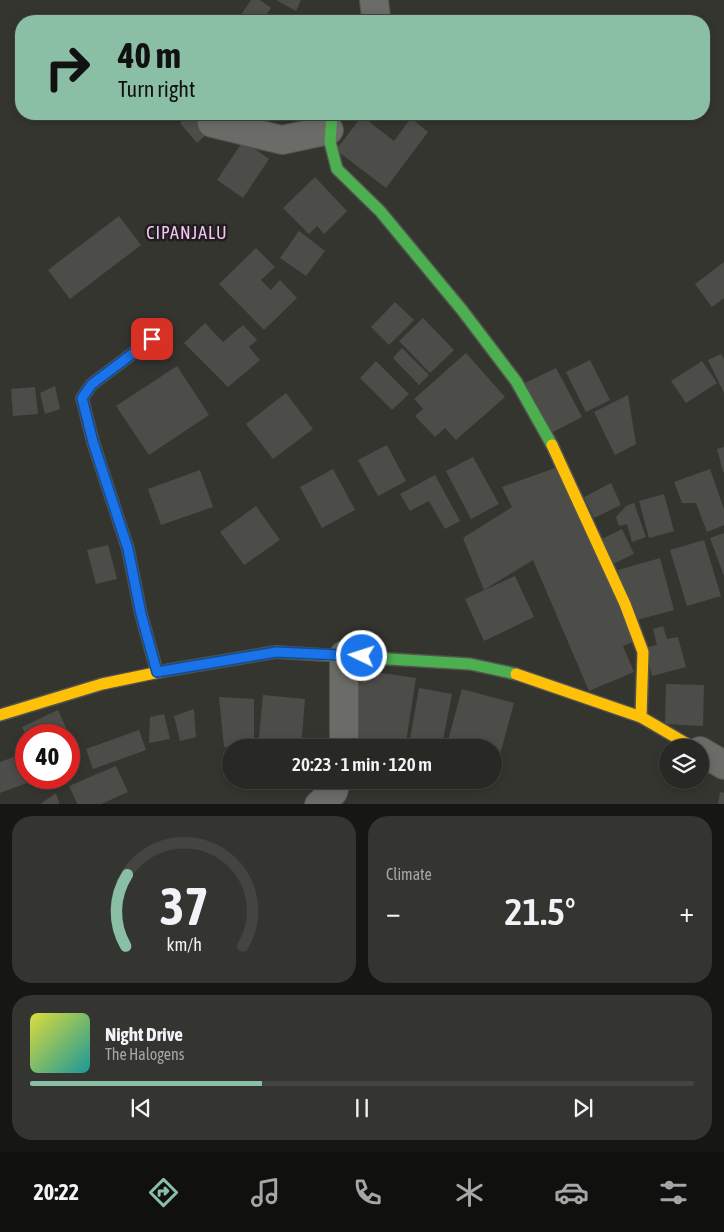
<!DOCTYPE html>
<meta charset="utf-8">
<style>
body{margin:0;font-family:"Asap Condensed",sans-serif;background:#343431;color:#f1f3f6;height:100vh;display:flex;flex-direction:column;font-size:19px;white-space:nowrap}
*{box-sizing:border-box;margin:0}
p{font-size:16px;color:#a5a6a6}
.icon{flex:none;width:28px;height:28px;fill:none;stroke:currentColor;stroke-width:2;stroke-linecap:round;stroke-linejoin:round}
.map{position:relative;height:804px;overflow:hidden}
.details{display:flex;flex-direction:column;gap:12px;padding:12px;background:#161614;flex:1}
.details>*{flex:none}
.top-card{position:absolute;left:15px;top:15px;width:695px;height:105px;border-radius:20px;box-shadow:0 2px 8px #0003,0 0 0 1px #444441;background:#8abfa5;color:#111;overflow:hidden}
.buttons{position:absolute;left:659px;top:739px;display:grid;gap:10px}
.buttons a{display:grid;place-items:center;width:50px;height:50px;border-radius:50%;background:#282824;box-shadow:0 2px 8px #0003,0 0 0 1px #444441;font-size:25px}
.speed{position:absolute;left:15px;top:724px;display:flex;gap:10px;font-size:25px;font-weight:700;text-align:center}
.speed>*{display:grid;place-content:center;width:65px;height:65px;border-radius:50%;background:#282824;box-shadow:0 2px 8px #0003,0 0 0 1px #444441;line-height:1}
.speed .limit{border:8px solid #d22;background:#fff;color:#111}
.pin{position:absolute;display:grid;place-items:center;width:42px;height:42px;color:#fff;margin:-21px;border-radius:10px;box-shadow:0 2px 8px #0006}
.me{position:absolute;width:55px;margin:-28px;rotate:274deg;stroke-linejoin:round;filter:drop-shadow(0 0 4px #0008)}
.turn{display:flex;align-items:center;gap:18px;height:105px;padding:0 20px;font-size:22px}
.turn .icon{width:65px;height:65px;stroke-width:2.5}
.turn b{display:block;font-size:35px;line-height:42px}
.big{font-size:38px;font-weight:600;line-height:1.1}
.details .widget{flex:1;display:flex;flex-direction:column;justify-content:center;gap:8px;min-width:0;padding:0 18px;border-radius:20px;background:#343431}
.details .dial{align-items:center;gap:0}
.dial svg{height:130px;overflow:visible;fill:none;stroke:#444441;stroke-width:7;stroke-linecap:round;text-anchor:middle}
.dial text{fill:#f1f3f6;stroke:none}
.song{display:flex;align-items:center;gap:15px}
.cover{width:60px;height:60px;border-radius:8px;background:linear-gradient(135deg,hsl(60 70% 55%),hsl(180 70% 35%))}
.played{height:5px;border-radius:2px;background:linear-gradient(90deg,#8abfa5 35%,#444441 35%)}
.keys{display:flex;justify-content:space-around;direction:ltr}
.heat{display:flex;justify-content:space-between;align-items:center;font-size:28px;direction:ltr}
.details .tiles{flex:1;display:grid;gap:12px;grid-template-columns:1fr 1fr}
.widget:last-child{grid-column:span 2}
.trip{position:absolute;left:222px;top:739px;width:280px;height:50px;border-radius:25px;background:#282824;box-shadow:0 2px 8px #0003,0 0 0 1px #444441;font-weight:600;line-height:50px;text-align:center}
.tab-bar{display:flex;height:80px;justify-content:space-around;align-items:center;background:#10100e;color:#a5a6a6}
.tab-bar .icon{width:35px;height:35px}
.tab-bar .active{color:#8abfa5}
.tab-bar b{font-size:22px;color:#f1f3f6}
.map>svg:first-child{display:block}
.building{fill:#4c4d48}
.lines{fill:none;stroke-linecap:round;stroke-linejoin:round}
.street-casing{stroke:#53534f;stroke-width:30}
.fast-casing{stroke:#53534f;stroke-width:14}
.slow-casing{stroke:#53534f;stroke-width:14}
.street{stroke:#6b6b67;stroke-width:28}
.fast{stroke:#4caf50;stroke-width:11}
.slow{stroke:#ffc107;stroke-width:11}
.route-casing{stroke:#114b97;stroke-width:12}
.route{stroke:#1a73e8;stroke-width:9}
.labels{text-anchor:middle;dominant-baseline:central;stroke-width:5;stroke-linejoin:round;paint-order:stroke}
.quarter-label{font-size:18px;letter-spacing:1px;fill:#f9c0fb;stroke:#1e1e1a}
</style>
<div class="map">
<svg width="724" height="805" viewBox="0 0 724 805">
<rect width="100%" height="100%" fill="#353530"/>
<!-- building -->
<g class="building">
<polygon points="251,0 260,0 271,8 262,21 237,21"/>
<polygon points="276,0 301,0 296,11"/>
<polygon points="191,114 208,133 197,143 180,123"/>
<polygon points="245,114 270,114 262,126"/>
<polygon points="362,116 394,141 411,118 428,132 386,188 336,150"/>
<polygon points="243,141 269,159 243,198 217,180"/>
<polygon points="315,177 347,211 324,234 317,226 309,234 283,208"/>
<polygon points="119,216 141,245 70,299 48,270"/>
<polygon points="299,231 325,251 306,276 280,258"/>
<polygon points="256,248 275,267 261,280 271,290 280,280 297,298 264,330 219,284"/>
<polygon points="724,262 724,298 712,307 695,284"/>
<polygon points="395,302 414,320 389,345 371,327"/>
<polygon points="423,318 454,350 430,373 399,341"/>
<polygon points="205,323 223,342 243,325 257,340 249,347 260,360 228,387 184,343"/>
<polygon points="402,348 429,375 419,385 393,358"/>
<polygon points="466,353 505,397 456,440 445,428 435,437 415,416 423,409 414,399"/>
<polygon points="721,354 724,359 724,393 708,360"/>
<polygon points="590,360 610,400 586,412 566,372"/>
<polygon points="376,361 409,394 392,410 360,378"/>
<polygon points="702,361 717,383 686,403 671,381"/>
<polygon points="177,366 209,415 149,455 116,406"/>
<polygon points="556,368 582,417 551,433 525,383"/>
<polygon points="55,386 60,409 45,414 40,393"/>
<polygon points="35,387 38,414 13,416 11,389"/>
<polygon points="286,393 313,429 273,459 246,424"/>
<polygon points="628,395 636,444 615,455 594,412"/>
<polygon points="387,445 406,481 378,496 358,460"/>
<polygon points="724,447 724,472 723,472 717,449"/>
<polygon points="473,457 499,504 471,519 446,471"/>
<polygon points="558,467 638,640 623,646 634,672 589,691 533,560 484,590 463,538 512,507 502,487"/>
<polygon points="333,469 355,510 322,528 300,487"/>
<polygon points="710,469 724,509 724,525 707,532 696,503 682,503 674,482"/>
<polygon points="200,470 213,507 161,525 148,489"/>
<polygon points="435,475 460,521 445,529 429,501 410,511 400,494"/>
<polygon points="611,483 621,505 594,518 584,497"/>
<polygon points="664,494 674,531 649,538 639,501"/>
<polygon points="634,503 646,537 632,542 627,524 619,526 616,517 626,506"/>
<polygon points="256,506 280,540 244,565 220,532"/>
<polygon points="622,529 634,554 613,564 602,539"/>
<polygon points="724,533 724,576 710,538"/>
<polygon points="704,540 721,596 687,606 670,550"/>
<polygon points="108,545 117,579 96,584 87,550"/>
<polygon points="660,558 674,610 633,621 618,570"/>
<polygon points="515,576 534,617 484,641 465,599"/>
<polygon points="663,626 667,639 678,637 686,667 652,676 645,648 657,645 653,629"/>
<polygon points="361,670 416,678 405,748 350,741"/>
<polygon points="666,684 704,685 703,726 665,724"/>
<polygon points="419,688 452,694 442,745 410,739"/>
<polygon points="462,689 514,703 496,769 494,768 494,748 446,748"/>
<polygon points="263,695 305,699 301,748 258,748"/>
<polygon points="219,697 254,699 254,748 224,747"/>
<polygon points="194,709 196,737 180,741 174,716"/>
<polygon points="58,710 78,754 69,758 69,735 26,735 22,727"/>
<polygon points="164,714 170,739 149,743 150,717"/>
<polygon points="139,730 146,750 93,769 86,749"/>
<polygon points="25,753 26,778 34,778 35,780 0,793 0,762"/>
<polygon points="116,766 128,792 99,805 78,805 69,786"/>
<polygon points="720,792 724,793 724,805 718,805"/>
<polygon points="56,793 60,805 39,805"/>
</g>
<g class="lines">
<defs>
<g id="street">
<polyline points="374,0 376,17 374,21"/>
<polyline points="212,123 282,140 329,130"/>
<polyline points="344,655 344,748"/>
<polyline points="700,751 724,765"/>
<polyline points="319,805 333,792 337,780"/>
</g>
<g id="fast">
<polyline points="332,114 330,142 337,169 380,211 462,310 516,381 552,445"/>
<polyline points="152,339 92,384 82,398 93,442 128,549 141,614 157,672"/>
<polyline points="169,670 276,652 470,664 516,674"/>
</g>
<g id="slow">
<polyline points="552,445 625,604 643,652 641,717"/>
<polyline points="516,674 641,717 694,748"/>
<polyline points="0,715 102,684 169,670"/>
</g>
</defs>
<!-- street casing -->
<use href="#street" class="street-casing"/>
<!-- fast casing -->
<use href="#fast" class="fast-casing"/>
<!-- slow casing -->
<use href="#slow" class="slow-casing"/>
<!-- street -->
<use href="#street" class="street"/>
<!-- fast -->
<use href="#fast" class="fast"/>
<!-- slow -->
<use href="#slow" class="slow"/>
</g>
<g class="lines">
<defs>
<polyline id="route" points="152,339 92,384 82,398 93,442 128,549 141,614 157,672 276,652 362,656"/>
</defs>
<!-- route casing -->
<use href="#route" class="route-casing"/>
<!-- route -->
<use href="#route" class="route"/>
</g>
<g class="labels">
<!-- quarter labels -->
<g class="quarter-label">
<text x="187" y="232">CIPANJALU</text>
</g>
</g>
</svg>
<div class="buttons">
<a><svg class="icon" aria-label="layers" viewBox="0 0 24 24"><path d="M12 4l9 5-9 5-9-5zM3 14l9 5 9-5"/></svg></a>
</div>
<div class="speed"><div class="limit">40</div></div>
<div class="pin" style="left:152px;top:339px;background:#d93025"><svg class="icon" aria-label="arrive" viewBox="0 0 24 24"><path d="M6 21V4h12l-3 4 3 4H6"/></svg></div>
<svg class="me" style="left:362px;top:656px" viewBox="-20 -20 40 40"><circle r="17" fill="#1a73e8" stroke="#fff" stroke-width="3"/><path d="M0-11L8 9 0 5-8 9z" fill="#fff"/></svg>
<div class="trip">20:23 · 1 min · 120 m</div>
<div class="top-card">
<div class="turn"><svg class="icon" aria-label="right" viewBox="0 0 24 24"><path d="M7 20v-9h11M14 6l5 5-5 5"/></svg><div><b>40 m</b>Turn right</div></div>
</div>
</div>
<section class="details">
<div class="tiles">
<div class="widget dial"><svg viewBox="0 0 100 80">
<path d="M14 69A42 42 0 1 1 86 69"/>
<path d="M14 69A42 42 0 0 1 15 25" stroke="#8abfa5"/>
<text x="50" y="56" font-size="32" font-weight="700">37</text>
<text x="50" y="72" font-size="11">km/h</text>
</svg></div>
<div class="widget"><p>Climate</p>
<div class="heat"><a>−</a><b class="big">21.5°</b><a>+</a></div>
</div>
<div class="widget">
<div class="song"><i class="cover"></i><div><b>Night Drive</b><p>The Halogens</p></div></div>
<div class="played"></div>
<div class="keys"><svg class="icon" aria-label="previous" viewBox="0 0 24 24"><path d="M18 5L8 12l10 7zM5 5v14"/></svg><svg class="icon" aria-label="pause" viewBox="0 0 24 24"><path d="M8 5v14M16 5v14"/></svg><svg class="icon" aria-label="next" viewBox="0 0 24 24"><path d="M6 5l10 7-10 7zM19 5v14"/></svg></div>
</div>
</div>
</section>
<nav class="tab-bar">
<b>20:22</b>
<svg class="icon active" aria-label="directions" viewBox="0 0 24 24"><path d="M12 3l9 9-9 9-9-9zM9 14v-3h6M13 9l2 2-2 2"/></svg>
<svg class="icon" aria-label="music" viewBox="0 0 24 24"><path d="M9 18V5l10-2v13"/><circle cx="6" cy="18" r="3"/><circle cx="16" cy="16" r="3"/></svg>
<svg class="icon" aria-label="phone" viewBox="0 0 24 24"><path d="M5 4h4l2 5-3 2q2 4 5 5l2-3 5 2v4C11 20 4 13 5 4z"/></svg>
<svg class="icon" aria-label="climate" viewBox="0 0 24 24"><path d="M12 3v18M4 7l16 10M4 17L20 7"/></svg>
<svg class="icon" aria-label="car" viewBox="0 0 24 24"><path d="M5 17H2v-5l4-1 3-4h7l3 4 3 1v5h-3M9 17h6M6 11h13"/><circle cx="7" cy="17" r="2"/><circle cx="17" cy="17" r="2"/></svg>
<svg class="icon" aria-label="filters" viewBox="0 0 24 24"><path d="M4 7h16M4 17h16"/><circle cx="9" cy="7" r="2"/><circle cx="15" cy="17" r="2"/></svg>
</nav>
